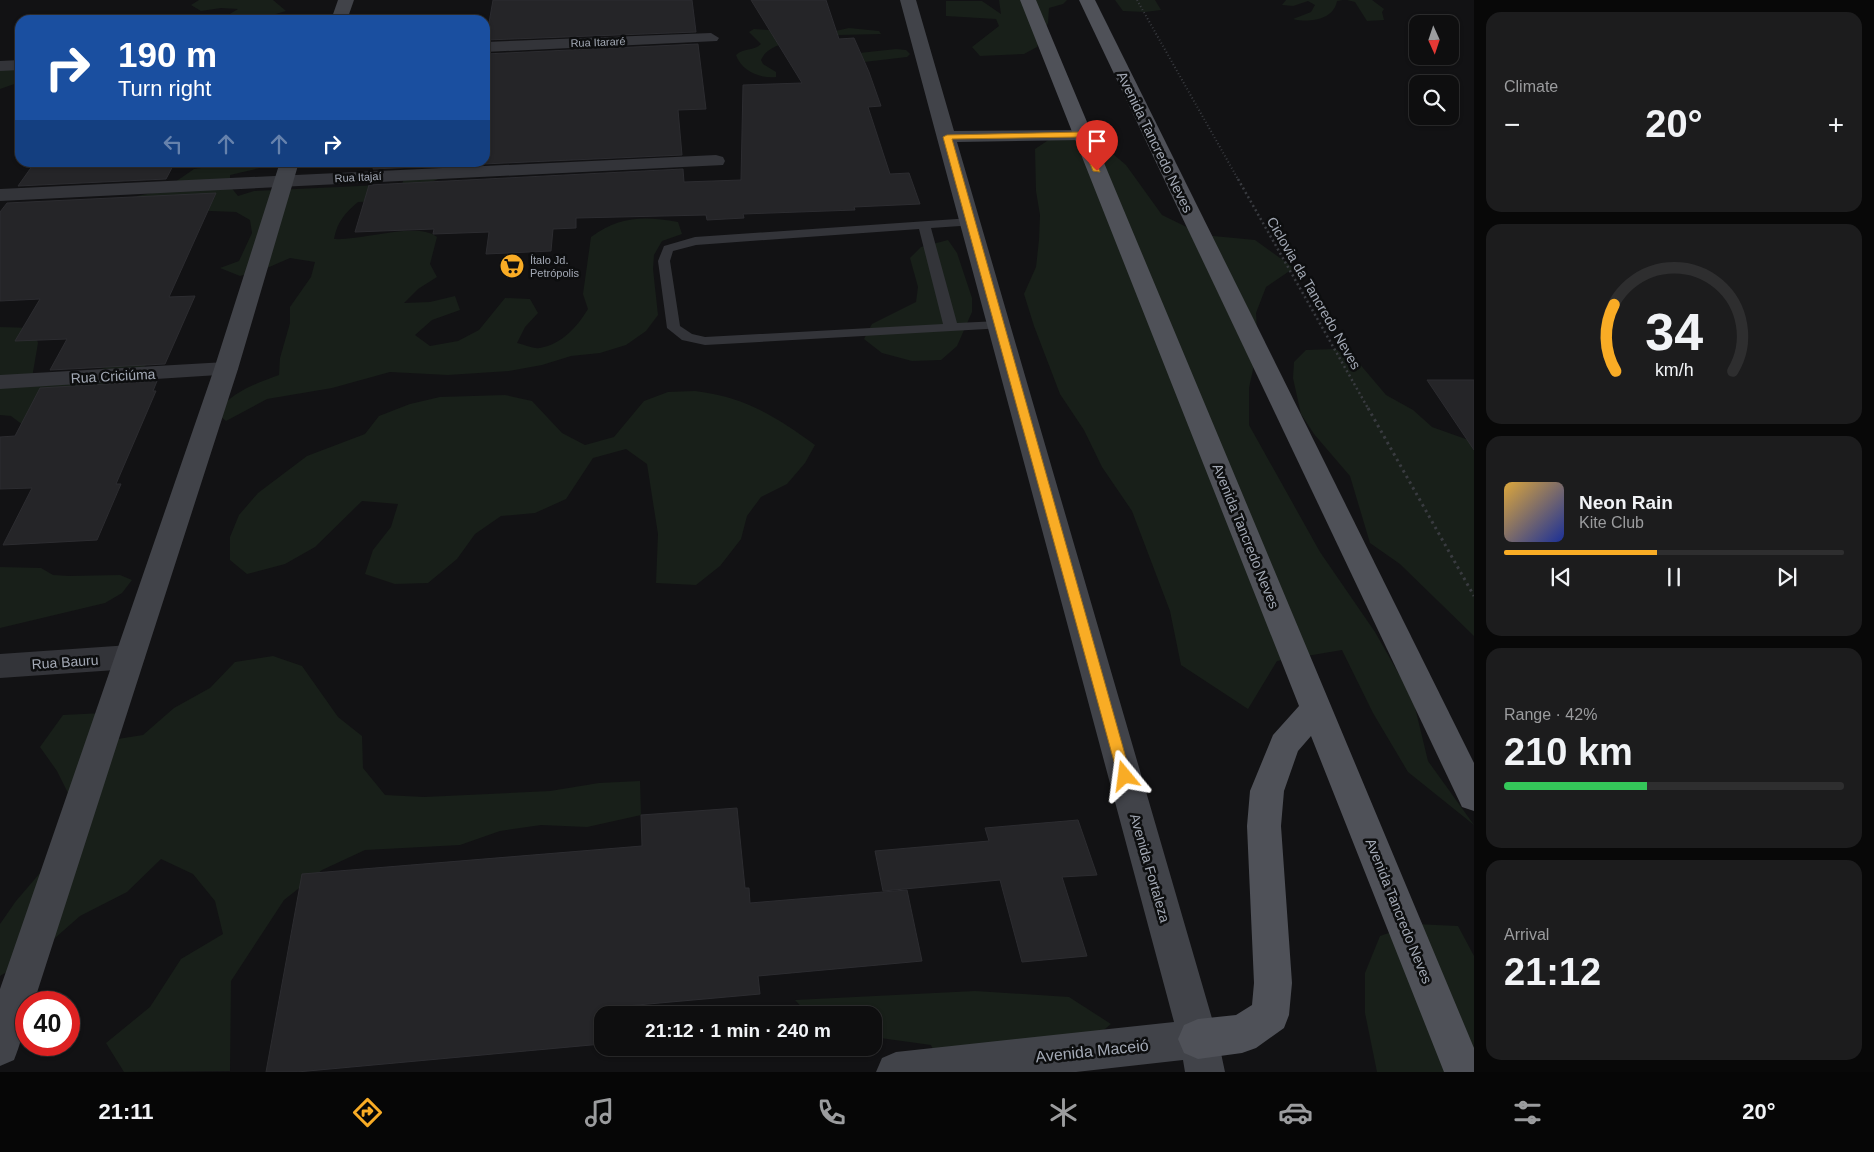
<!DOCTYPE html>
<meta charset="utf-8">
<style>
body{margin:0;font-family:Helvetica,sans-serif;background:#1c1c1d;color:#f1f3f6;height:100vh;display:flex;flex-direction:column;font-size:19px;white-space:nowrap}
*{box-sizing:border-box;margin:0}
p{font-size:16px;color:#9b9c9e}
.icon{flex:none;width:28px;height:28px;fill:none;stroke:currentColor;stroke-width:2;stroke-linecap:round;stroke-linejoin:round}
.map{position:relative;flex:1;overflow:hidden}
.panel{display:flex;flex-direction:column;gap:12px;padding:12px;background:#080808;width:400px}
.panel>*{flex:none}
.guide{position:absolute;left:15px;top:15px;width:475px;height:152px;border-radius:15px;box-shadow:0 1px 4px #0004,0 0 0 1px #2e2e2f;background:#1a4fa0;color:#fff;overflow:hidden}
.needle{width:32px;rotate:177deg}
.tools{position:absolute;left:1409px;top:15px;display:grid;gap:10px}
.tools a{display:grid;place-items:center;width:50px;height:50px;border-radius:10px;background:#0e0e0f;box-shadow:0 1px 4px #0004,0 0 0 1px #2e2e2f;font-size:25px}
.speed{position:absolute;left:15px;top:991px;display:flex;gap:10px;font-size:25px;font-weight:700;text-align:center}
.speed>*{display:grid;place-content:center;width:65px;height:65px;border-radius:50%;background:#0e0e0f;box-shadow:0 1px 4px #0004,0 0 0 1px #2e2e2f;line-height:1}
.speed .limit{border:8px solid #d22;background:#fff;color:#111}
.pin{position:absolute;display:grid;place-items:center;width:42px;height:42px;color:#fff;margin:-51px -21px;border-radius:50% 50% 50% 0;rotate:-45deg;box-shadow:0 0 5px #0007}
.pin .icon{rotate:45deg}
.me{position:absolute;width:55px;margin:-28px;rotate:344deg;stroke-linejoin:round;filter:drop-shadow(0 0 4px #0008)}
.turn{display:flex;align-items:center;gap:18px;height:105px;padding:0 20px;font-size:22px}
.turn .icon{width:65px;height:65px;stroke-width:2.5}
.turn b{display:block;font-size:35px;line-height:42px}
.lanes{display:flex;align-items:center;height:48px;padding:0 20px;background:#0003;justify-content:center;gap:25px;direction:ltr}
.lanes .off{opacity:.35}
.big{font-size:38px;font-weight:800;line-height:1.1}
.panel .card{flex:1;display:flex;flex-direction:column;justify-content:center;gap:8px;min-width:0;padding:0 18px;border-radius:15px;background:#1c1c1d}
.panel .dial{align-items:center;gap:0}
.dial svg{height:130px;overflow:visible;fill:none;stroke:#2e2e2f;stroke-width:7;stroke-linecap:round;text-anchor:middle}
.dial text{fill:#f1f3f6;stroke:none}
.song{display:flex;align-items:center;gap:15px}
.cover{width:60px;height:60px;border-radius:8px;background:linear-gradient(135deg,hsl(40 70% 55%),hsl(230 70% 35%))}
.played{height:5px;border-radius:2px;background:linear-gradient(90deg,#f9ac25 45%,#2e2e2f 45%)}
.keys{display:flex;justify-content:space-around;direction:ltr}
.heat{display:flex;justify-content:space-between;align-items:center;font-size:28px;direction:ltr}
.charge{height:8px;border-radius:4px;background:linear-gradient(90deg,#34c759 42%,#2e2e2f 0)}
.trip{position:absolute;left:594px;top:1006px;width:288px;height:50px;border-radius:15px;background:#0e0e0f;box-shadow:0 1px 4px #0004,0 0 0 1px #2e2e2f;font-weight:800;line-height:50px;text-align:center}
.tabs{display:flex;height:80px;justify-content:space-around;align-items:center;background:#060606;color:#9b9c9e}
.tabs .icon{width:35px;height:35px}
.tabs .selected{color:#f9ac25}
.tabs b{font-size:22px;color:#f1f3f6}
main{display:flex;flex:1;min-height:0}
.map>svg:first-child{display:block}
.green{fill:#181f19}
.building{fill:#252528;stroke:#2c2c30}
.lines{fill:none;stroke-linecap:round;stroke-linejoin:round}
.path-far2{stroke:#393b40;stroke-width:2;stroke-dasharray:1 2.5;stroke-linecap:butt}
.path-far1{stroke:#393b40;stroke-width:2.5;stroke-dasharray:2 3;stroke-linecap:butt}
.path{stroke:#393b40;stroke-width:3;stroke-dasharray:2.5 4;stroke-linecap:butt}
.lane{fill:#333439;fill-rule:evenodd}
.street{fill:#333439;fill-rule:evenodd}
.secondary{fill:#414349;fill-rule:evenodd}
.primary{fill:#4f5158;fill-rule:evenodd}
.route{fill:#f9ac25;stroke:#a27018}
.labels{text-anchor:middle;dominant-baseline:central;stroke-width:5;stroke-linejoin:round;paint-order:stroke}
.far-street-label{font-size:11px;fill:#a3a9b5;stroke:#0d0e0f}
.far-poi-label{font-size:11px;fill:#a3a9b5;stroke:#0d0e0f;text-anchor:start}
.street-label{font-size:14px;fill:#a3a9b5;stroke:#0d0e0f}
.near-street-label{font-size:16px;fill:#a3a9b5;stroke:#0d0e0f}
</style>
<main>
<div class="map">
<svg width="1474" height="1072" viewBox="0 0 1474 1072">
<rect width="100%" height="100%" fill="#121214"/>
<!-- green -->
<g class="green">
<polygon points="199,0 273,0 286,11 255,20 220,20 238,9 221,8 201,11 191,5"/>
<polygon points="999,0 1067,0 1063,4 1049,8 1048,23 1037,47 1024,54 980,56 972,47 999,26 996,19 946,16 946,1 982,1 1001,14"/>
<polygon points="1115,0 1155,0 1161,10 1145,12 1123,11"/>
<path d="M1286 0H1343L1337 1C1334 20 1308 23 1293 19L1311 12 1315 5 1308 1 1293 6 1282 5Z"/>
<polygon points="1347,0 1372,0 1384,9 1382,12 1384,20 1367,21 1355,2"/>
<path d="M849 28 879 31 881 34 839 35 835 38C814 41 771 37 761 60L763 64 776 72V77C761 79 741 71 736 55 743 48 754 51 761 44L749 32 754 29 822 34Z"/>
<polygon points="896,49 906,50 910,54 907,57 864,62 850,54"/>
<polygon points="20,67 20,82 0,89 0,68"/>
<polygon points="1053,137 1100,143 1126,165 1162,215 1203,235 1255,240 1294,268 1266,287 1256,313 1258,346 1249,388 1249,425 1320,552 1375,632 1413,699 1428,761 1474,825 1408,772 1373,713 1342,650 1277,661 1248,709 1181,665 1170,611 1132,511 1102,467 1084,430 1060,394 1034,326 1024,294 1036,267 1039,240 1040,215 1036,191 1035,149"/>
<path d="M243 162 281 163 230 175V186L238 196 254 191 402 184 405 176 441 178 384 201 358 202C345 213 337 222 334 239 361 241 418 221 437 237L430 264 437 277 418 289 404 303 430 302 455 296 460 310 432 320 415 335 430 346 458 341 479 330 505 298 530 299 538 313 525 327 517 343C523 344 533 349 540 348 562 344 577 327 588 309L583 294 591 237C620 216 644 216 678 222L682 234 662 241 654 255 653 269 658 315 646 331 626 345 600 353 571 356 542 365 509 371 448 375 390 372 332 388 267 399 226 421 215 412C236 391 251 385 279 375L280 358 290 323V307L311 277 315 262 290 258 267 268 240 276 220 268 239 261 252 233 250 220 236 212 135 208 137 196 162 191 194 169Z"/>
<polygon points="948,240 957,253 972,298 972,312 957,346 941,360 912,361 882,353 864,339 872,324 916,302 918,287 910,258 921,247"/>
<polygon points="0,327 33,328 38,343 32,378 96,371 125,360 170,348 126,380 97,389 27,428 11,416 0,415"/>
<polygon points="1335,349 1358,362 1386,395 1413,410 1432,427 1474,442 1474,636 1400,564 1370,543 1350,476 1314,434 1301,414 1293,378 1294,362 1306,350"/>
<path d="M695 391C745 397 775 416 815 445L805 463 787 484 761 497 747 516 741 539 720 566 696 585 656 583 658 534 647 464 626 449 593 458 566 499 535 513 501 516 475 534 457 559 428 583 395 584 365 574 373 550 391 527 398 504 362 501 315 547 285 564 247 574 230 560V537L239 515 258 493 307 456 365 434 379 416 410 404 440 397 505 395 532 401 562 433 585 445 614 437 644 401 668 392Z"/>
<polygon points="0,567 41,568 53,575 69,576 120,575 132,580 122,593 105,603 0,628"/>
<polygon points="273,656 302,666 338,717 362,736 363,768 385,795 424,797 550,791 599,783 640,781 641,815 587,827 541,825 500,831 460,845 365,850 322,870 284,900 231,981 230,1071 124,1072 106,1043 150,1007 181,959 223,934 215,901 193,874 161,859 127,892 80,916 38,953 0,976 0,924 16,901 46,866 71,799 57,771 40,747 63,715 103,713 105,741 143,735 174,708 210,688 235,662"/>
<polygon points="1415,924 1458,926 1474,956 1474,1072 1377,1072 1365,1013 1365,973 1380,936"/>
<polygon points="975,991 1069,997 1111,1024 1078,1051 943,1072 931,1045 873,1037 872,1015 809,1015 795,1000"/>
</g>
<!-- building -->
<g class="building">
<polygon points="493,0 692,0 696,32 486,40"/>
<polygon points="751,0 826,0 839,39 854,38 869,72 881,106 868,107 890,174 909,173 920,204 854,207 855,210 743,214 744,218 707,220 706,215 576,218 576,228 553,229 551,251 486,254 489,232 433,234 434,229 355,232 369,185 683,169 684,182 741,180 743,85 802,83"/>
<polygon points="698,44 706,109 678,110 682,155 373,169 375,162 485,162 485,114 489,91 485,92 485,54"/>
<polygon points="35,162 175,162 166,179 18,186"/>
<polygon points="216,193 169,297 195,296 165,364 50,370 67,339 15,341 40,299 0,301 0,212 7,203"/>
<polygon points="1427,380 1474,380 1474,450"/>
<polygon points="157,381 153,391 156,391 116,484 121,484 97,540 3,545 32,488 0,489 0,437 15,436 40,388"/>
<polygon points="737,808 745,888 749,888 750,903 907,890 922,961 758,976 760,994 615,1007 616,1015 602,1015 602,1044 297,1072 266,1072 302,874 642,846 641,815"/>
<polygon points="1078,820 1097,875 1062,877 1087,956 1022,962 1000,880 883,891 875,851 989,841 985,828"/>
</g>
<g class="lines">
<!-- path-far2 -->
<polyline class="path-far2" points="1137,0 1239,181"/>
<!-- path-far1 -->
<polyline class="path-far1" points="1238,179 1369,410"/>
<!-- path -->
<polyline class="path" points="1368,408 1474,596"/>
<!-- lane -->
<path class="lane" d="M971 218 977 222 975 225 931 228 957 323 999 321 1004 322 1006 325 1004 328 705 345 682 340 667 328 658 261 664 246 695 237ZM919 229 943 324 705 337 692 334 680 326 670 261 673 251 696 245Z"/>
<!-- street -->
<g class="street">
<polygon points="711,33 719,38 717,41 485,52 485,42"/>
<polygon points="20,60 20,70 0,71 0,61"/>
<polygon points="716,155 723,157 725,161 723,165 0,201 0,189"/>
<polygon points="226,362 234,364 238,369 234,374 0,389 0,375"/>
<polygon points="130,645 141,649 145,657 141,665 130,669 0,678 0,654"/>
</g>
<!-- secondary -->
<g class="secondary">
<polygon points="338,0 354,0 347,20 331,20"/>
<polygon points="900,0 916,0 954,131 1082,130 1088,131 1091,135 1088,139 1082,140 957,142 1218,1039 1225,1072 1185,1072 1183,1060 1076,1072 876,1072 882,1058 896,1052 1174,1022"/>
<path d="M280 162H299L238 369 34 1002H26C26 1024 22 1040 14 1060L0 1066V989L214 369Z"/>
</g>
<!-- primary -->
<g class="primary">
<polygon points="1020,0 1036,0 1474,1048 1474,1072 1444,1072 1311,736 1298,751 1284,791 1281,826 1292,983 1289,1015 1284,1028 1256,1048 1242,1053 1198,1059 1184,1053 1178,1039 1184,1025 1198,1019 1236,1015 1252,1005 1254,983 1247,826 1250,791 1273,735 1299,706"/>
<polygon points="1079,0 1095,0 1474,763 1474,811 1462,807"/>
</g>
</g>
<!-- route -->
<polygon class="route" points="1082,132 1086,135 1100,172 1093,171 1079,137 952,139 1131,776 1129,780 1120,780 1118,776 943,137 947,135"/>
<!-- icons -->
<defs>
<symbol id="supermarket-disc" viewBox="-11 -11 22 22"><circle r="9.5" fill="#f9ac25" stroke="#0d0e0f"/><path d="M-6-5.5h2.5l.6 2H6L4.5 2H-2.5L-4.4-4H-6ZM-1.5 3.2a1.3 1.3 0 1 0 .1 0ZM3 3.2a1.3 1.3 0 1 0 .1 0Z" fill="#111"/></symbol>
</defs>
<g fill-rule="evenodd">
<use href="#supermarket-disc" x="498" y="252" width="28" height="28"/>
</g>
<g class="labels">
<!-- far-street labels -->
<g class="far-street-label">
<text transform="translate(598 42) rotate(-2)">Rua Itararé</text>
<text transform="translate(358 177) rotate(-3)">Rua Itajaí</text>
</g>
<!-- far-poi labels -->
<g class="far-poi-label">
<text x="530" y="260">Ítalo Jd.<tspan x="530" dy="13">Petrópolis</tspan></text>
</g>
<!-- street labels -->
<g class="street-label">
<text transform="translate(1155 142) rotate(64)">Avenida Tancredo Neves</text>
<text transform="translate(1314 293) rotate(60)">Ciclovia da Tancredo Neves</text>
<text transform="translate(113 376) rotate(-3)">Rua Criciúma</text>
<text transform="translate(1246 536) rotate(68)">Avenida Tancredo Neves</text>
<text transform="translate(65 662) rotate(-4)">Rua Bauru</text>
<text transform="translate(1150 868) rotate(74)">Avenida Fortaleza</text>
<text transform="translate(1399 911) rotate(68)">Avenida Tancredo Neves</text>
</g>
<!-- near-street labels -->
<g class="near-street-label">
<text transform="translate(1092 1051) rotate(-6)">Avenida Maceió</text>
</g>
</g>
</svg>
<div class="tools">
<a><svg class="needle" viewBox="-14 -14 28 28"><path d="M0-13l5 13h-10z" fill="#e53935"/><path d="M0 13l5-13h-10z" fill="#9b9c9e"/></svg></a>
<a><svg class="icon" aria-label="search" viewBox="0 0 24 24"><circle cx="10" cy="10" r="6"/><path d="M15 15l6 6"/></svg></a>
</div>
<div class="speed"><div class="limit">40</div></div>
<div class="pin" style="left:1097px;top:171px;background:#d93025"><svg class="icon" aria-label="arrive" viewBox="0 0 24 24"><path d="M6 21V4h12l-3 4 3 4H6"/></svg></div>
<svg class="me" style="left:1125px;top:776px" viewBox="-20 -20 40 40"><path d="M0-17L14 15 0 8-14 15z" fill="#f9ac25" stroke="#fff" stroke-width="4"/></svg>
<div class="trip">21:12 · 1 min · 240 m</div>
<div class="guide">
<div class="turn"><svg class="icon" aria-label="right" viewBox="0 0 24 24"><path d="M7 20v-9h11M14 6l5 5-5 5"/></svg><div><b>190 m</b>Turn right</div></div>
<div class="lanes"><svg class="icon off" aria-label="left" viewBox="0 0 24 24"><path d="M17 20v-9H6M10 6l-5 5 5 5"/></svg><svg class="icon off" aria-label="ahead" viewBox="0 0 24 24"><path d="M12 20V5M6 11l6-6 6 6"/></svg><svg class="icon off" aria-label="ahead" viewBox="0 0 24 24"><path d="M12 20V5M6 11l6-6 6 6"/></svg><svg class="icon" aria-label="right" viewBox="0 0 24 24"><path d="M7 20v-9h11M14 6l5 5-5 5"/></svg></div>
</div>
</div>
<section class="panel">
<div class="card"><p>Climate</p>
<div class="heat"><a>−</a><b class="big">20°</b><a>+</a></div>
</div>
<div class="card dial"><svg viewBox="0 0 100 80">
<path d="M14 69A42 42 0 1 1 86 69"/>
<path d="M14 69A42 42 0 0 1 13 28" stroke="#f9ac25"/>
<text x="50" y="56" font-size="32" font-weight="700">34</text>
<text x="50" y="72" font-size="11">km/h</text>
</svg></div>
<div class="card">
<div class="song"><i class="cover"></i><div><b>Neon Rain</b><p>Kite Club</p></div></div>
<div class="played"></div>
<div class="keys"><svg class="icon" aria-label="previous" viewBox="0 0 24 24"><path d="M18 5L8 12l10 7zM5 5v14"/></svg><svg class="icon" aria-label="pause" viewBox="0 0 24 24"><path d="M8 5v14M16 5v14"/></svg><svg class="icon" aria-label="next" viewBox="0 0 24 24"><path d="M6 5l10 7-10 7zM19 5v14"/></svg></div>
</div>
<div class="card"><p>Range · 42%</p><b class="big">210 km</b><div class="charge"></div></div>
<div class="card"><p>Arrival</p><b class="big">21:12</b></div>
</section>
</main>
<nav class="tabs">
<b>21:11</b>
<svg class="icon selected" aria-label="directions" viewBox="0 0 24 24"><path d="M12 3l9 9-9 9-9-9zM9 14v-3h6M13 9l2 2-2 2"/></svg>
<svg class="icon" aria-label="music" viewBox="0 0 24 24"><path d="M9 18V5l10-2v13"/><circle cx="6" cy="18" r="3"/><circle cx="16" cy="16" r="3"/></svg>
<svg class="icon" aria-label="phone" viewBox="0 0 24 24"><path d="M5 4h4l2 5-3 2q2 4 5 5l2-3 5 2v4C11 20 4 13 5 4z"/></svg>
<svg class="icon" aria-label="climate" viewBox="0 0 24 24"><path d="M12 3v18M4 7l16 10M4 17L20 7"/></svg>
<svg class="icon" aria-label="car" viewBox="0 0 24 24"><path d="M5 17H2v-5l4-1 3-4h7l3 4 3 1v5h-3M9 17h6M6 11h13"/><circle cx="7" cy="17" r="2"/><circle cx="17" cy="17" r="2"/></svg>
<svg class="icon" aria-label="filters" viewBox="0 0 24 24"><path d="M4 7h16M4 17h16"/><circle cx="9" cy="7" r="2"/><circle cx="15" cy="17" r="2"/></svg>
<b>20°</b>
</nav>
